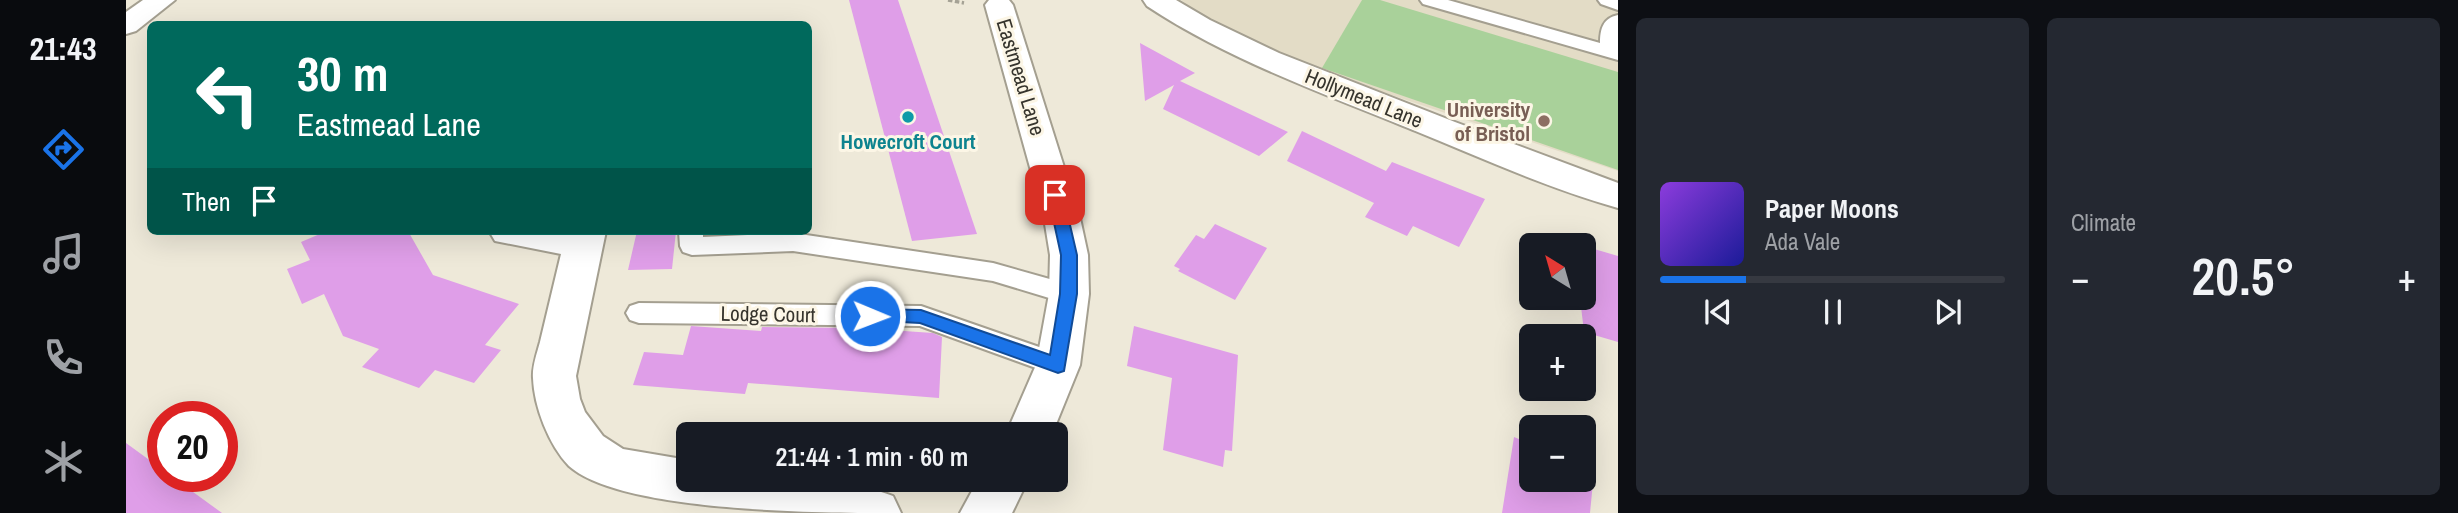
<!DOCTYPE html>
<meta charset="utf-8">
<style>
body{margin:0;font-family:"Archivo Narrow",sans-serif;background:#242831;color:#f1f3f6;height:100vh;display:flex;flex-direction:column;font-size:26px;white-space:nowrap}
*{box-sizing:border-box;margin:0}
p{font-size:23px;color:#9ea1a6}
.icon{flex:none;width:38px;height:38px;fill:none;stroke:currentColor;stroke-width:2;stroke-linecap:round;stroke-linejoin:round}
.map{position:relative;flex:1;overflow:hidden}
.details{display:flex;flex-direction:column;gap:18px;padding:18px;background:#0d0f14;width:840px}
.details>*{flex:none}
.guide{position:absolute;left:21px;top:21px;width:665px;height:214px;border-radius:10px;box-shadow:0 7px 28px #0002;background:#00695c;color:#fff;overflow:hidden}
.needle{width:46px;rotate:323deg}
.fabs{position:absolute;left:1393px;top:233px;display:grid;gap:14px}
.fabs a{display:grid;place-items:center;width:77px;height:77px;border-radius:10px;background:#171b24;box-shadow:0 7px 28px #0002;font-size:35px}
.speed{position:absolute;left:21px;top:401px;display:flex;gap:14px;font-size:35px;font-weight:700;text-align:center}
.speed>*{display:grid;place-content:center;width:91px;height:91px;border-radius:50%;background:#171b24;box-shadow:0 7px 28px #0002;line-height:1}
.speed .limit{border:10px solid #d22;background:#fff;color:#111}
.pin{position:absolute;display:grid;place-items:center;width:60px;height:60px;color:#fff;margin:-30px;border-radius:14px;box-shadow:0 4px 10px #0006}
.me{position:absolute;width:77px;margin:-38px;rotate:91deg;stroke-linejoin:round;filter:drop-shadow(0 0 5px #0008)}
.turn{display:flex;align-items:center;gap:24px;height:147px;padding:0 35px;font-size:32px}
.turn .icon{width:91px;height:91px;stroke-width:2.5}
.turn b{display:block;font-size:49px;line-height:60px}
.then{display:flex;align-items:center;height:66px;padding:0 35px;background:#0003;gap:14px;font-size:26px}
.big{font-size:52px;font-weight:600;line-height:1.1}
.details .card{flex:1;display:flex;flex-direction:column;justify-content:center;gap:10px;min-width:0;padding:0 24px;border-radius:10px;background:#242831}
.song{display:flex;align-items:center;gap:21px}
.cover{width:84px;height:84px;border-radius:10px;background:linear-gradient(135deg,hsl(270 70% 55%),hsl(240 70% 35%))}
.played{height:7px;border-radius:4px;background:linear-gradient(90deg,#1a73e8 25%,#363941 25%)}
.keys{display:flex;justify-content:space-around;direction:ltr}
.heat{display:flex;justify-content:space-between;align-items:center;font-size:38px;direction:ltr}
.details .tiles{flex:1;display:grid;gap:18px;grid-template-columns:repeat(2,1fr)}
.trip{position:absolute;left:550px;top:422px;width:392px;height:70px;border-radius:10px;background:#171b24;box-shadow:0 7px 28px #0002;font-weight:600;line-height:70px;text-align:center}
main{display:flex;flex:1;min-height:0}
.tabs{display:flex;flex-direction:column;width:126px;justify-content:space-around;align-items:center;background:#090b0e;color:#9ea1a6}
.tabs .icon{width:49px;height:49px}
.tabs .selected{color:#1a73e8}
.tabs b{font-size:32px;color:#f1f3f6}
.map>svg:first-child{display:block}
.education{fill:#e3dcc6}
.green{fill:#a9d19a}
.building{fill:#df9ee8}
.lines{fill:none;stroke-linecap:round;stroke-linejoin:round}
.service-casing{stroke:#a49f90;stroke-width:4}
.minor-casing{stroke:#a49f90;stroke-width:4}
.path{stroke:#a5a295;stroke-width:3.5;stroke-dasharray:4.5 2.5;stroke-linecap:butt}
.service{fill:#fff;fill-rule:evenodd}
.minor{fill:#fff;fill-rule:evenodd}
.route{fill:#1a73e8;stroke:#114b97;stroke-width:2}
.culture-dot{fill:#0f9aa8;stroke:#fcf6e6;stroke-width:2.5}
.education-dot{fill:#8d6e63;stroke:#fcf6e6;stroke-width:2.5}
.labels{text-anchor:middle;dominant-baseline:central;stroke-width:6;stroke-linejoin:round;paint-order:stroke}
.street-label{font-size:21px;fill:#36342d;stroke:#fcf6e6}
.education-label{font-size:21px;font-weight:bold;fill:#785e54;stroke:#fcf6e6;text-anchor:end}
.culture-label{font-size:21px;font-weight:bold;fill:#0d838f;stroke:#fcf6e6}
</style>
<main>
<nav class="tabs">
<b>21:43</b>
<svg class="icon selected" aria-label="directions" viewBox="0 0 24 24"><path d="M12 3l9 9-9 9-9-9zM9 14v-3h6M13 9l2 2-2 2"/></svg>
<svg class="icon" aria-label="music" viewBox="0 0 24 24"><path d="M9 18V5l10-2v13"/><circle cx="6" cy="18" r="3"/><circle cx="16" cy="16" r="3"/></svg>
<svg class="icon" aria-label="phone" viewBox="0 0 24 24"><path d="M5 4h4l2 5-3 2q2 4 5 5l2-3 5 2v4C11 20 4 13 5 4z"/></svg>
<svg class="icon" aria-label="climate" viewBox="0 0 24 24"><path d="M12 3v18M4 7l16 10M4 17L20 7"/></svg>
</nav>
<div class="map">
<svg width="1492" height="513" viewBox="0 0 1492 513">
<rect width="100%" height="100%" fill="#eee9d9"/>
<!-- education -->
<polygon class="education" points="1055,0 1492,0 1492,171 1194,71 1073,14"/>
<!-- green -->
<polygon class="green" points="1236,0 1254,0 1492,72 1492,170 1196,68"/>
<!-- building -->
<g class="building">
<polygon points="723,0 772,0 851,234 786,241"/>
<polygon points="1014,43 1069,73 1054,81 1162,132 1133,156 1037,109 1048,85 1019,101"/>
<polygon points="1176,131 1260,171 1266,162 1359,199 1333,247 1287,226 1281,236 1239,217 1248,203 1161,161"/>
<polygon points="1089,224 1141,248 1109,300 1052,271 1054,269 1048,266 1070,235 1078,239"/>
<polygon points="201,231 282,231 307,275 393,304 359,345 375,350 348,383 309,370 293,388 236,367 253,349 217,336 198,294 176,304 161,269 184,260 175,242"/>
<polygon points="511,231 550,231 546,269 502,270"/>
<polygon points="1458,246 1492,256 1492,342 1458,332 1454,298 1458,298"/>
<polygon points="565,326 635,331 636,327 734,328 807,333 816,337 813,398 622,383 619,394 507,385 518,352 557,355"/>
<polygon points="1008,326 1112,355 1106,451 1099,450 1097,467 1037,450 1046,378 1001,366"/>
<polygon points="1388,437 1405,444 1405,480 1458,480 1458,468 1468,472 1464,513 1376,513"/>
<polygon points="0,443 37,470 37,476 45,476 96,513 0,513"/>
</g>
<g class="lines">
<defs>
<g id="service">
<path d="M1294 0H1322L1474 43C1474 29 1477 18 1492 15V60L1297 4Z"/>
<polygon points="1472,0 1492,0 1492,10 1475,4"/>
<polygon points="553,231 577,231 577,237 667,233 867,263 952,287 956,294 952,301 943,304 867,281 667,251 566,255 557,252 554,246"/>
<polygon points="513,303 795,306 942,357 946,365 942,373 932,376 794,326 513,323 504,320 500,313 504,306"/>
</g>
<g id="minor">
<polygon points="17,0 49,0 10,31 0,34 0,12"/>
<polygon points="863,0 883,0 887,5 954,218 962,255 963,294 954,365 926,434 880,434 910,365 923,294 924,255 918,218 859,5"/>
<path d="M1017 0H1050L1084 20 1153 53 1329 122 1492 183V208C1421 188 1351 156 1282 128 1194 92 1101 59 1021 6Z"/>
<path d="M363 231H480L450 376 454 399 459 412 477 436 497 449 562 460V480C630 480 703 471 767 496L775 513C700 513 496 513 443 466 423 445 408 407 407 378 406 367 411 353 414 342 421 313 428 283 435 254L369 241Z"/>
<polygon points="852,480 902,480 886,513 834,513"/>
</g>
</defs>
<!-- service casing -->
<use href="#service" class="service-casing"/>
<!-- minor casing -->
<use href="#minor" class="minor-casing"/>
<!-- path -->
<polyline class="path" points="822,0 838,3"/>
<!-- service -->
<use href="#service" class="service"/>
<!-- minor -->
<use href="#minor" class="minor"/>
</g>
<!-- route -->
<polygon class="route" points="929,190 937,195 951,255 951,294 938,371 932,373 794,323 738,320 735,316 738,311 744,309 795,310 924,355 934,294 935,255 922,195"/>
<!-- markers -->
<circle class="culture-dot" cx="782" cy="117" r="7"/>
<circle class="education-dot" cx="1418" cy="121" r="7"/>
<g class="labels">
<!-- street labels -->
<g class="street-label">
<text transform="translate(895 77) rotate(73)">Eastmead Lane</text>
<text transform="translate(1238 98) rotate(22)">Hollymead Lane</text>
<text transform="translate(642 314) rotate(1)">Lodge Court</text>
</g>
<!-- education labels -->
<g class="education-label">
<text x="1404" y="109">University<tspan x="1404" dy="24">of Bristol</tspan></text>
</g>
<!-- culture labels -->
<g class="culture-label">
<text x="782" y="141">Howecroft Court</text>
</g>
</g>
</svg>
<div class="fabs">
<a><svg class="needle" viewBox="-14 -14 28 28"><path d="M0-13l5 13h-10z" fill="#e53935"/><path d="M0 13l5-13h-10z" fill="#9ea1a6"/></svg></a>
<a>+</a>
<a>−</a>
</div>
<div class="speed"><div class="limit">20</div></div>
<div class="pin" style="left:929px;top:195px;background:#d93025"><svg class="icon" aria-label="arrive" viewBox="0 0 24 24"><path d="M6 21V4h12l-3 4 3 4H6"/></svg></div>
<svg class="me" style="left:744px;top:316px" viewBox="-20 -20 40 40"><circle r="17" fill="#1a73e8" stroke="#fff" stroke-width="3"/><path d="M0-11L8 9 0 5-8 9z" fill="#fff"/></svg>
<div class="trip">21:44 · 1 min · 60 m</div>
<div class="guide">
<div class="turn"><svg class="icon" aria-label="left" viewBox="0 0 24 24"><path d="M17 20v-9H6M10 6l-5 5 5 5"/></svg><div><b>30 m</b>Eastmead Lane</div></div>
<div class="then">Then<svg class="icon" aria-label="arrive" viewBox="0 0 24 24"><path d="M6 21V4h12l-3 4 3 4H6"/></svg></div>
</div>
</div>
<section class="details">
<div class="tiles">
<div class="card">
<div class="song"><i class="cover"></i><div><b>Paper Moons</b><p>Ada Vale</p></div></div>
<div class="played"></div>
<div class="keys"><svg class="icon" aria-label="previous" viewBox="0 0 24 24"><path d="M18 5L8 12l10 7zM5 5v14"/></svg><svg class="icon" aria-label="pause" viewBox="0 0 24 24"><path d="M8 5v14M16 5v14"/></svg><svg class="icon" aria-label="next" viewBox="0 0 24 24"><path d="M6 5l10 7-10 7zM19 5v14"/></svg></div>
</div>
<div class="card"><p>Climate</p>
<div class="heat"><a>−</a><b class="big">20.5°</b><a>+</a></div>
</div>
</div>
</section>
</main>
